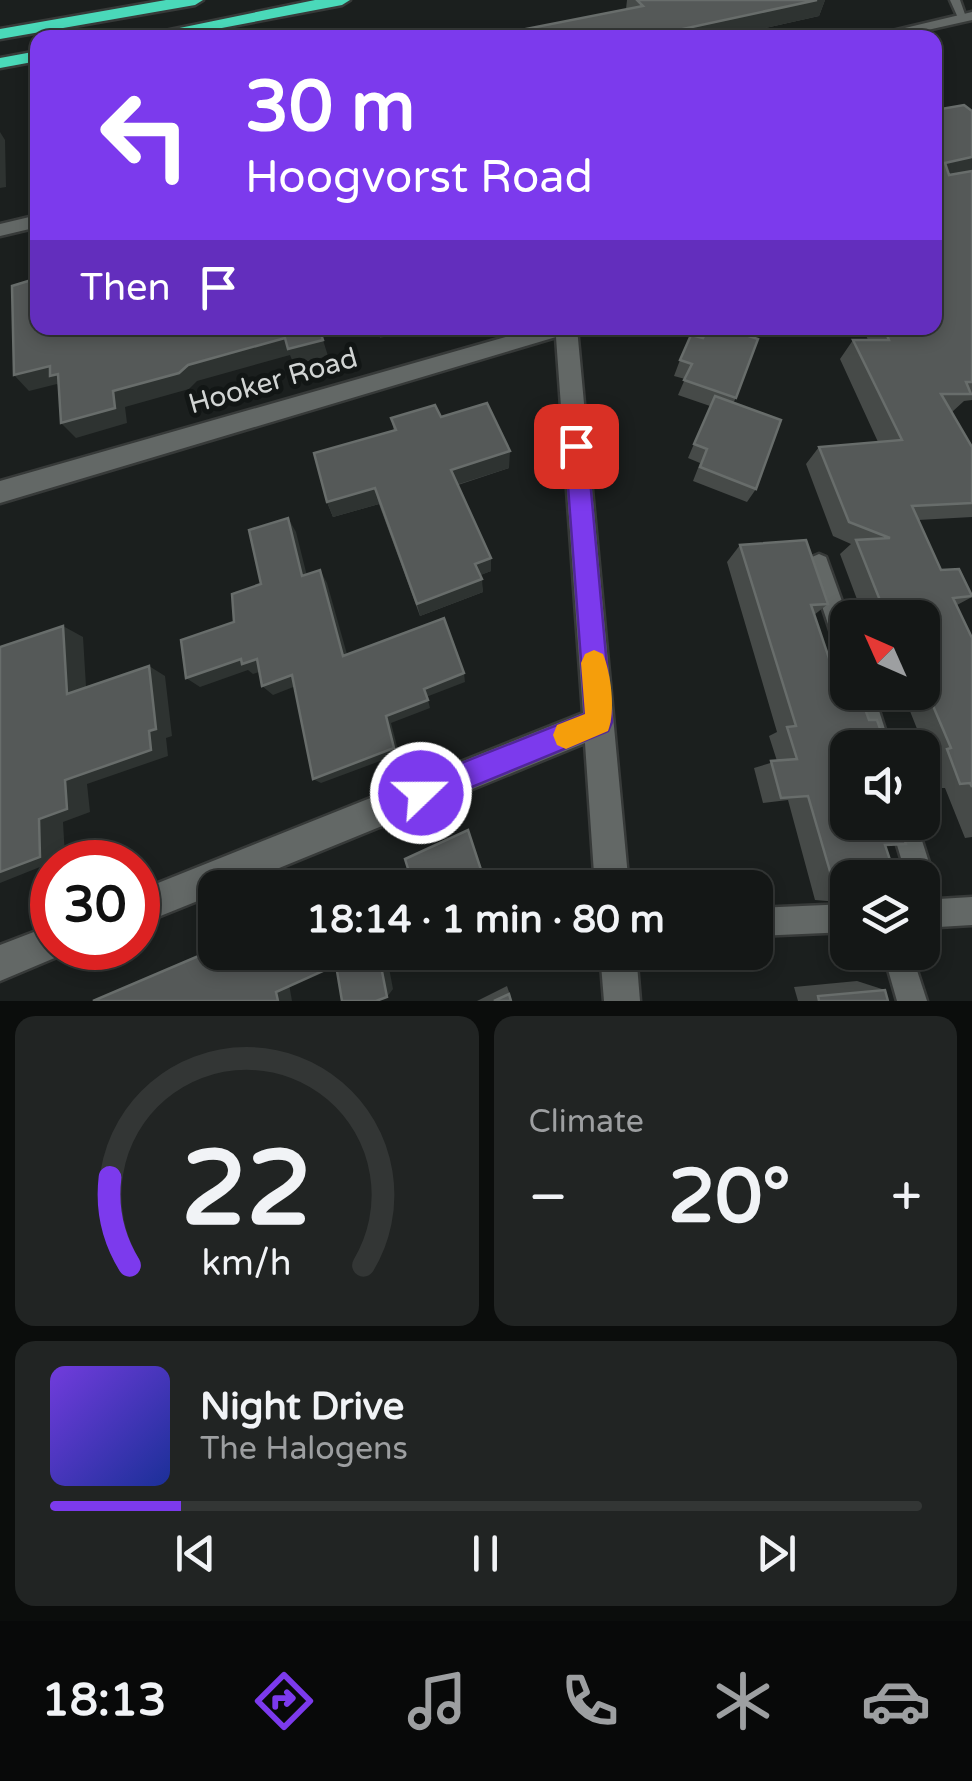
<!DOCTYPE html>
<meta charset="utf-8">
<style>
body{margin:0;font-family:"Varela Round",sans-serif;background:#212423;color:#f1f3f6;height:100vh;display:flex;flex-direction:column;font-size:38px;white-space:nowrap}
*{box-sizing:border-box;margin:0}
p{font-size:32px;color:#9d9fa1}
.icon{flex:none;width:55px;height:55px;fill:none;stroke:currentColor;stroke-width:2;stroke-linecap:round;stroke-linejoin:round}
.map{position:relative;height:1001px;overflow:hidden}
.side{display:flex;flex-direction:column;gap:15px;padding:15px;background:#0b0d0c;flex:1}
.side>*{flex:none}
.guide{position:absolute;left:30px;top:30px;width:912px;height:305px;border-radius:20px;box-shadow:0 5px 15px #0003,0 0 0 2px #333635;background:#7c3aed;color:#fff;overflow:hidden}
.needle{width:65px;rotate:315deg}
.tools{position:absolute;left:830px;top:600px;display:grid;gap:20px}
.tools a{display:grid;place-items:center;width:110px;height:110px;border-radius:20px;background:#141716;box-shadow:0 5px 15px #0003,0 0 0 2px #333635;font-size:50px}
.speed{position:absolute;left:30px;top:840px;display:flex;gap:20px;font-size:50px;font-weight:700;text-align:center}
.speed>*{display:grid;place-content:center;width:130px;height:130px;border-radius:50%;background:#141716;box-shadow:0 5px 15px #0003,0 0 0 2px #333635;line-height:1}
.speed .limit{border:15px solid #d22;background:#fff;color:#111}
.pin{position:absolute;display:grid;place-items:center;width:85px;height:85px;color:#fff;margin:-42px;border-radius:20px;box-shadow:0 5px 15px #0006}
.me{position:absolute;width:110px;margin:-55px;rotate:68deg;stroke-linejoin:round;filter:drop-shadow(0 0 8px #0008)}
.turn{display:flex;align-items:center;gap:35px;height:210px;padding:0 50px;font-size:45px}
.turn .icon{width:130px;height:130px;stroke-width:2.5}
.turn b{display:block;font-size:70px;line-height:85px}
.then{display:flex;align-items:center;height:95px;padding:0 50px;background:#0003;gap:20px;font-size:38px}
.big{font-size:75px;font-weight:700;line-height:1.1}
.side .widget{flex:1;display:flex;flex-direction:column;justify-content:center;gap:15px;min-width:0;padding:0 35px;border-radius:20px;background:#212423}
.side .dial{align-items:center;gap:0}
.dial svg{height:260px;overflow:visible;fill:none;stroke:#333635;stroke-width:7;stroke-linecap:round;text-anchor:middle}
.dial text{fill:#f1f3f6;stroke:none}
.song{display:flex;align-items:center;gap:30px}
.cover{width:120px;height:120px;border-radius:15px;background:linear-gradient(135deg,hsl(260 70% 55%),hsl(230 70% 35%))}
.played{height:10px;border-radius:5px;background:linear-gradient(90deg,#7c3aed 15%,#333635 15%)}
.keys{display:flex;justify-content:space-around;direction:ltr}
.heat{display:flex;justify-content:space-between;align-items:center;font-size:55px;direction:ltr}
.side .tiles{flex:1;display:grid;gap:15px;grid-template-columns:1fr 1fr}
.widget:last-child{grid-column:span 2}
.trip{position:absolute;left:198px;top:870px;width:575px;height:100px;border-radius:20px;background:#141716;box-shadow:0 5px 15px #0003,0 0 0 2px #333635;font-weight:700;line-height:100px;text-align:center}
.tabs{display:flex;height:160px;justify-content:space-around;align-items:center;background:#080909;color:#9d9fa1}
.tabs .icon{width:70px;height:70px}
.tabs .current{color:#7c3aed}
.tabs b{font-size:45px;color:#f1f3f6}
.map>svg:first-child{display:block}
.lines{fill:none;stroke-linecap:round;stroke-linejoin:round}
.lane-casing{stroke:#373a39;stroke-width:5}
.street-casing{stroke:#373a39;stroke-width:5}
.highway-casing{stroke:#373a39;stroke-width:5}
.lane{fill:#636866;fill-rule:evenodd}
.street{fill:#636866;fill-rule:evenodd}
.highway{fill:#4ad9b9;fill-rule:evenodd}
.wall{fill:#464a48}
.shaded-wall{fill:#2e3331}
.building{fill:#555958;stroke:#686d6b;stroke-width:2.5}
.route{fill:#7c3aed;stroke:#51269a;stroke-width:2.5}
.slow{fill:#f59e0b}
.labels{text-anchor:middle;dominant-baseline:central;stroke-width:10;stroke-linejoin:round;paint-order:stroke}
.street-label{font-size:28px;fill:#d2d5d4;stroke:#121615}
</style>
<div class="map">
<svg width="972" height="1001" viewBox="0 0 972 1001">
<rect width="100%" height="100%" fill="#1b1f1e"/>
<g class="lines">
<defs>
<g id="lane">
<polygon points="950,0 960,0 967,20 959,20"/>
<polygon points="819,554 826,557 848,618 848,662 840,659 837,651 808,564 812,557"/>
<polygon points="849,692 873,692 891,748 867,748"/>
<polygon points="890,822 916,822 934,878 930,887 922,891 922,878 907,878"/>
<polygon points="972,897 972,925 922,928 922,900"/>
<polygon points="848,904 848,932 755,936 755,908"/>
<polygon points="883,952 911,952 927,1001 897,1001"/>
</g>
<g id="street">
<polygon points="972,12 972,20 892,38 863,38"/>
<polygon points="38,215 38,227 0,236 0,224"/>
<polygon points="537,328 577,328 629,888 595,888 585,743 230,888 215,888 215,894 138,925 138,891 583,713 556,337 0,503 0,481"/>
<polygon points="52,925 52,948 67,948 64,954 0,981 0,945"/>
<polygon points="600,952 636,952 640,1001 604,1001"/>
</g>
<g id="highway">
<polygon points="166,0 203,0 195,5 0,39 0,29"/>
<polygon points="315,0 350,0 342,5 169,38 131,38"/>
<polygon points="38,51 38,61 0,68 0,58"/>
</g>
</defs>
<!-- lane casing -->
<use href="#lane" class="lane-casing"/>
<!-- street casing -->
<use href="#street" class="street-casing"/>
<!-- highway casing -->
<use href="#highway" class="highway-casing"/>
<!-- lane -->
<use href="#lane" class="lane"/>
<!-- street -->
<use href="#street" class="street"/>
<!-- highway -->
<use href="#highway" class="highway"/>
</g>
<!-- wall -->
<g class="wall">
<polygon points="627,0 825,0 819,16 720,38 480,38 626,9"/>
<polygon points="972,111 972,400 964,401 952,412 972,447 972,517 918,520 941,570 972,597 957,605 972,638 972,837 965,838 945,788 936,788 923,755 927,754 904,696 894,696 892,692 922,692 922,618 864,618 840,554 851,544 833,536 806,464 819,447 878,442 840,359 853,340 868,340 863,328 935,328"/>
<polygon points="703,338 736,398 733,403 756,489 747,502 693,481 700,463 688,458 710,406 678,395 685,379 674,376 680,360"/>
<polygon points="441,417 509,468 458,485 491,558 491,571 480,575 483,592 420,616 379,504 333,517 327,502 394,431 391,418"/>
<polygon points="740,545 828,604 814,615 848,748 885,845 839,902 815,900 788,800 763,803 754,768 777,761 769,736 777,732 727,562"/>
<polygon points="857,981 885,990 888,1001 798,1001 794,987"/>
<polygon points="507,986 512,1001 477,1001"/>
</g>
<!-- shaded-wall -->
<g class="shaded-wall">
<polygon points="817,0 825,0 819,16 720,38 641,38"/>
<polygon points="0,132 5,140 6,187 0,188"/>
<polygon points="972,157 972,175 935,183 945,163"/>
<polygon points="378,328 418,328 380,338"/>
<polygon points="285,338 323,340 328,356 294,365 290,355 197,381 189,389 125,407 127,423 76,438 61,423 113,391 188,365"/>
<polygon points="50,366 58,374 64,392 57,384 29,391 14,375"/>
<polygon points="510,451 509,468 453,486 451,470"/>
<polygon points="375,488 379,504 333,517 327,502"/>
<polygon points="288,518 296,532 310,588 302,576"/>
<polygon points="491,558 491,571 476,577 475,564"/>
<polygon points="320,570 327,583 350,665 343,656"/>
<polygon points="482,579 483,592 420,616 417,604"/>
<polygon points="63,626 83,637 87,703 67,694"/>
<polygon points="241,659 257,659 267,669 253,674 248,670 200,687 186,678"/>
<polygon points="149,666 165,676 172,736 166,738 168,756 87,784 90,812 63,822 65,857 0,883 0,872 65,780 149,731"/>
<polygon points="464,673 465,682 426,697 424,689"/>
<polygon points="292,675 301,684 273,695 262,686"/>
<polygon points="428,700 430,708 391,723 399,754 321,783 313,779 386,716"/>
<polygon points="386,952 393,989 387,997 379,956"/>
<polygon points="289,984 292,1001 278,1001 276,992"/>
</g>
<!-- building -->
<g class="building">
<polygon points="637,0 817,0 641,38 480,38 643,6"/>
<polygon points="964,105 972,111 972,157 945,163 949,175 972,171 972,382 966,382 971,394 941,394 972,447 972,503 912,506 941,570 959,569 972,596 953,598 972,638 972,787 970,783 960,784 947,749 951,748 925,687 922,687 922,618 887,618 856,540 890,538 849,522 819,447 902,440 853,340 889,340 884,328 935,328 935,110"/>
<polygon points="38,278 38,328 319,328 323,340 288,349 285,338 188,365 179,373 113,391 115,408 61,423 58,374 50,376 50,366 14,375 12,286"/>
<polygon points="708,328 724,328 758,339 736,398 684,380 692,364 680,360 691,335 703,338"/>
<polygon points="715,396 781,420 756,489 700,467 707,449 694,444"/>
<polygon points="487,403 510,451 451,470 491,558 475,564 482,579 417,604 375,488 327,502 314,453 396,430 391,418 435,405 441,417"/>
<polygon points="288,518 302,576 320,570 343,656 444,618 464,673 424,689 428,700 386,716 394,748 313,779 292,675 262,686 257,659 242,664 241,659 186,678 181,640 234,622 232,594 261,584 249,530"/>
<polygon points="806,540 828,604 811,605 835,676 848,676 848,692 859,692 869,720 877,720 887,748 848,748 848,822 898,822 906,844 885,845 896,878 848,878 848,902 839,902 808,796 781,798 771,761 797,759 787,727 796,726 740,545"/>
<polygon points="63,626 67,694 149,666 156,729 149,731 151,750 65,780 67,809 39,819 40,857 0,872 0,647"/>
<polygon points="468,830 487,888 414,888 405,859"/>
<polygon points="215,949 215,952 385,952 379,956 387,997 376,1001 342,1001 336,965 276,992 278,1001 93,1001"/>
<polygon points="885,990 888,1001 819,1001 818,996"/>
<polygon points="509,994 511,1001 494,1001"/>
</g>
<!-- route -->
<polygon class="route" points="576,437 587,446 612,722 608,731 421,808 411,803 407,793 411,783 585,714 565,446"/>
<!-- slow -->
<path class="slow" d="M594 650 603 654C611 673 616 712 608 731L566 749 557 745 553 735 557 725 585 714 581 663 585 654Z"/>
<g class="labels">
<!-- street labels -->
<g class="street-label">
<text transform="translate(273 381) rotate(-16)">Hooker Road</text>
</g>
</g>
</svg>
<div class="tools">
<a><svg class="needle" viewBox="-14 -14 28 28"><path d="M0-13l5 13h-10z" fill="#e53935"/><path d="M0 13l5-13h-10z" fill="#9d9fa1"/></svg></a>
<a><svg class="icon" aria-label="sound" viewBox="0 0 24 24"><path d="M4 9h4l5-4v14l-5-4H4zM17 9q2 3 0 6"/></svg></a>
<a><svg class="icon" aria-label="layers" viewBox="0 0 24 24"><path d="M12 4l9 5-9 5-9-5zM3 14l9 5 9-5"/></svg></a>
</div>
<div class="speed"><div class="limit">30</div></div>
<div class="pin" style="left:576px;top:446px;background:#d93025"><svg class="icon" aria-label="arrive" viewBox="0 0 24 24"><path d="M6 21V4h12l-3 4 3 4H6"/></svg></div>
<svg class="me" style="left:421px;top:793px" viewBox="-20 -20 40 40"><circle r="17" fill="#7c3aed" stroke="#fff" stroke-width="3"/><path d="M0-11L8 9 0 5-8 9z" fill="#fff"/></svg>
<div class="trip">18:14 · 1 min · 80 m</div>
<div class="guide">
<div class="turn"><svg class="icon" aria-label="left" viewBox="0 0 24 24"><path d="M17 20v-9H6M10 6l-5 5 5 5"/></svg><div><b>30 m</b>Hoogvorst Road</div></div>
<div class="then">Then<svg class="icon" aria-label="arrive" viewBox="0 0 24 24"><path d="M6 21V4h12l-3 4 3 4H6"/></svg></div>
</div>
</div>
<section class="side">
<div class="tiles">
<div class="widget dial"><svg viewBox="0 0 100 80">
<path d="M14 69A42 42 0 1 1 86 69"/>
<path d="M14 69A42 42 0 0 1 8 42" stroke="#7c3aed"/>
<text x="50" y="56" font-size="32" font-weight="700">22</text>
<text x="50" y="72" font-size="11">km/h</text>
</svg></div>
<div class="widget"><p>Climate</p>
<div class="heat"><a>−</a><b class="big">20°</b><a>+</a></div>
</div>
<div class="widget">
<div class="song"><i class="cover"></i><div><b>Night Drive</b><p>The Halogens</p></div></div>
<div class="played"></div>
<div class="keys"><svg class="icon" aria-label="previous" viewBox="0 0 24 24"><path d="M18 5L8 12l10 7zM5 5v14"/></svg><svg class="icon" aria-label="pause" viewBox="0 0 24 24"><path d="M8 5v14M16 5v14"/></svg><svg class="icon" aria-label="next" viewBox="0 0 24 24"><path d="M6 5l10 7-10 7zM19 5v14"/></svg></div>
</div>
</div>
</section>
<nav class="tabs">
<b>18:13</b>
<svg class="icon current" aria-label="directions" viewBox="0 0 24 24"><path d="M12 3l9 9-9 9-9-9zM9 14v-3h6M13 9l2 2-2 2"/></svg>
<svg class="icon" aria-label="music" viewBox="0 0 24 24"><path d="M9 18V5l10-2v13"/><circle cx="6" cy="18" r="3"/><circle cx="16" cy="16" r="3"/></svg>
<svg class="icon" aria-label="phone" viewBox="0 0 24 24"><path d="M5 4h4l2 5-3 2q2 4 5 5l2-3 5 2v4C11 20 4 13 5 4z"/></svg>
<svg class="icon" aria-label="climate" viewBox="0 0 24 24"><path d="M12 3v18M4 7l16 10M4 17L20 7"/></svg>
<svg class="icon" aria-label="car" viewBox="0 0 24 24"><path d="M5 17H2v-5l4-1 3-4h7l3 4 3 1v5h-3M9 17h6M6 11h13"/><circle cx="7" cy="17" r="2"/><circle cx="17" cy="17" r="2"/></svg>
</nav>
